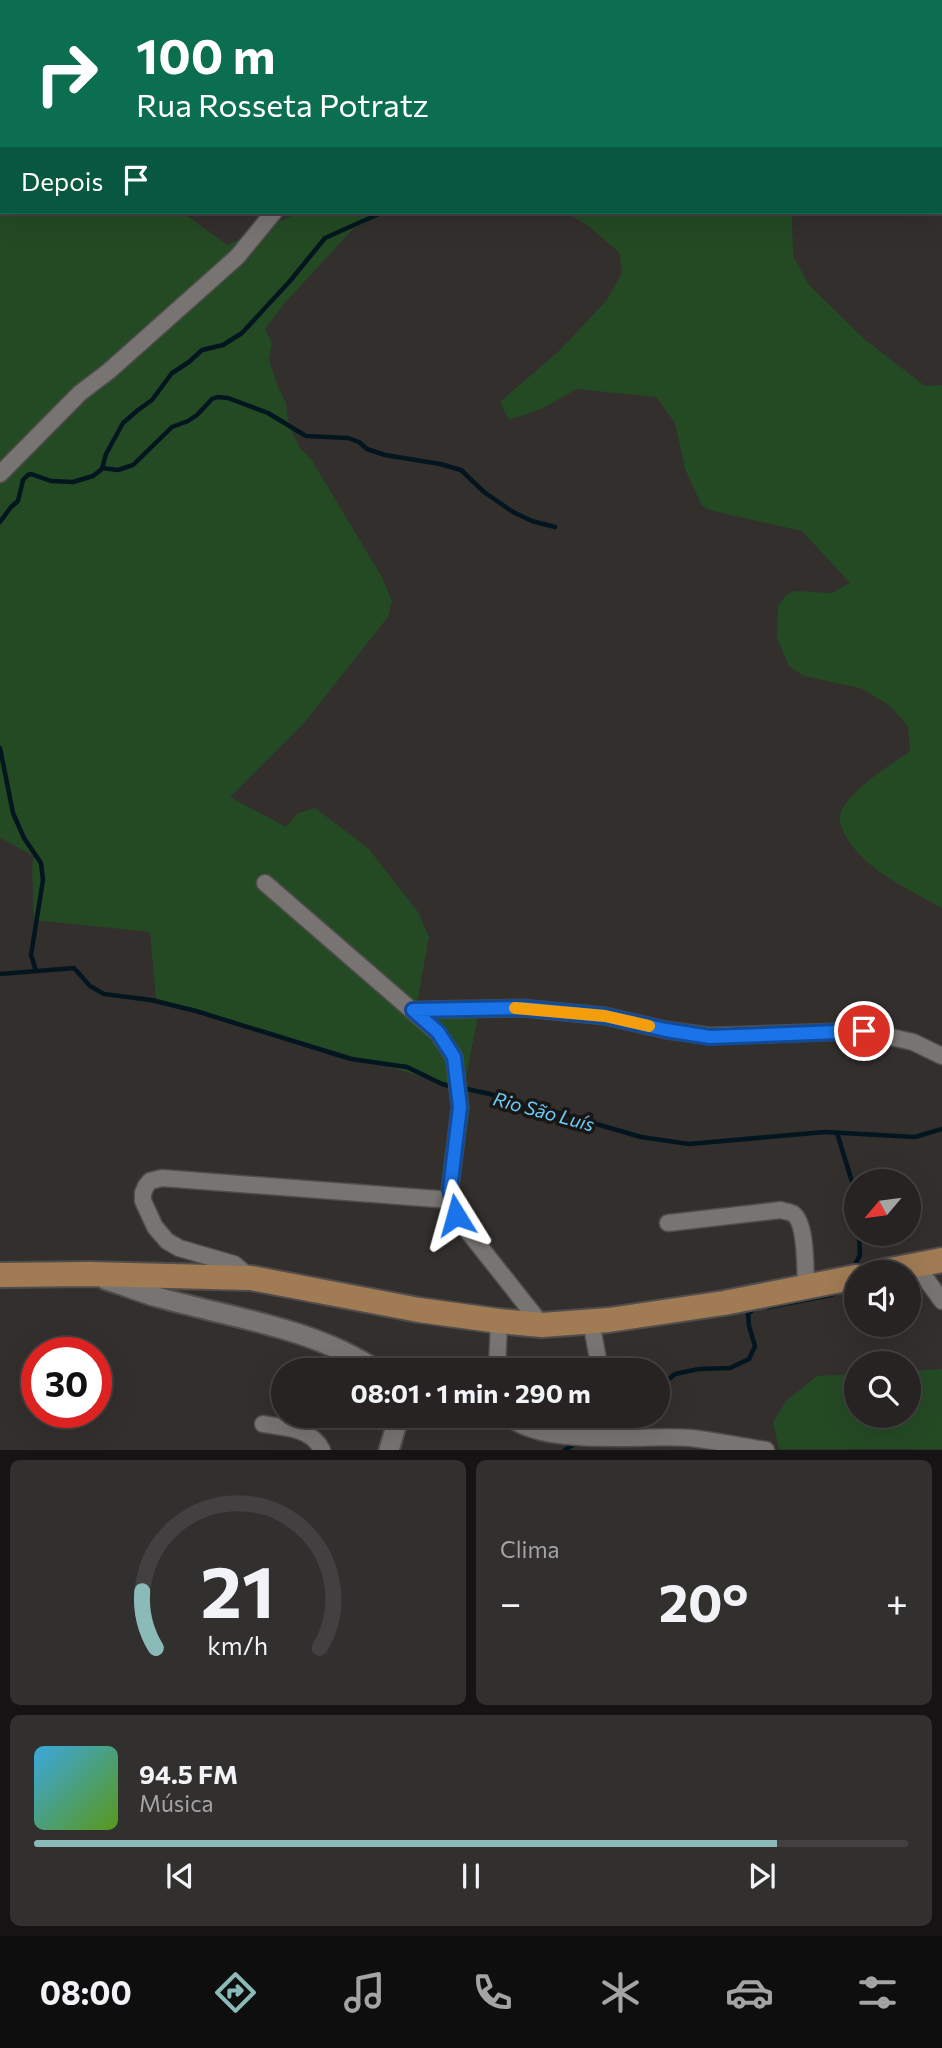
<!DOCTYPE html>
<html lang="pt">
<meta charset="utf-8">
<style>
body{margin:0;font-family:Commissioner,sans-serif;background:#322f2f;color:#f1f3f6;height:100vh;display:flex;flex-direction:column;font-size:26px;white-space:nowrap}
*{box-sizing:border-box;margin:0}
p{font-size:23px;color:#a4a4a5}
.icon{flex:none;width:38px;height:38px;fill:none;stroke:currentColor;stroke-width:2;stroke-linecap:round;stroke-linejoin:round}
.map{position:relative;height:1450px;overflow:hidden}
.details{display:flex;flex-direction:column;gap:10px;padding:10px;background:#151313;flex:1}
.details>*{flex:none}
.guide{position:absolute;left:0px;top:0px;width:943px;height:214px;box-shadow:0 7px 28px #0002,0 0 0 2px #424040;background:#0b6e4f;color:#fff;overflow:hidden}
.needle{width:46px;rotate:241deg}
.fabs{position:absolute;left:844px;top:1169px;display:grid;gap:14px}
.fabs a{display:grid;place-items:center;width:77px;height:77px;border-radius:50%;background:#262322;box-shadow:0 7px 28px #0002,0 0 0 2px #424040;font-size:35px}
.speed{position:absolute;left:21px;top:1337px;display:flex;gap:14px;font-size:35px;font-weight:700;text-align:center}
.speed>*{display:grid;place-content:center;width:91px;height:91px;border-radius:50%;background:#262322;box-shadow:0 7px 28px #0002,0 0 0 2px #424040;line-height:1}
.speed .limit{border:10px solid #d22;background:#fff;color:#111}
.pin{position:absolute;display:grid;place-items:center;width:60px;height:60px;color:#fff;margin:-30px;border:4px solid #fff;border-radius:50%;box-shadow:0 2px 7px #0007}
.me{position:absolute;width:77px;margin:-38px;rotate:352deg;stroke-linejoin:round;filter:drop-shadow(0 0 5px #0008)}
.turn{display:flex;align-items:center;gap:24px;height:147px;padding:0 21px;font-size:32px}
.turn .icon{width:91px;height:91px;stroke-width:2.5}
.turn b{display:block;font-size:49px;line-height:60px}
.then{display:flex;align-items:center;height:66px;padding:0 21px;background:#0003;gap:14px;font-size:26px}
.big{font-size:52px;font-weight:700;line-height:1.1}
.details .card{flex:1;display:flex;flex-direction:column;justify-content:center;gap:10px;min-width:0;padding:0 24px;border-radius:10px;background:#322f2f}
.details .dial{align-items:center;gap:0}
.dial svg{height:182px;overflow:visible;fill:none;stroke:#424040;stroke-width:7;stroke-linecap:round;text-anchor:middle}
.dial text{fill:#f1f3f6;stroke:none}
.song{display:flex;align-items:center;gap:21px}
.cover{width:84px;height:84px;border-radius:10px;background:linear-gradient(135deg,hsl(200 70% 55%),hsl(90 70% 35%))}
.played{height:7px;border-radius:4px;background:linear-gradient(90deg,#8bbbb9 85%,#424040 85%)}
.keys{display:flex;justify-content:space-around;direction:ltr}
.heat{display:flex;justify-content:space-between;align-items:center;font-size:38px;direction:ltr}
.details .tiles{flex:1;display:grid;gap:10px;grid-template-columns:1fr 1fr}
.card:last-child{grid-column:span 2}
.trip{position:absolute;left:271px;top:1358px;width:399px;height:70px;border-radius:35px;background:#262322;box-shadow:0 7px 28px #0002,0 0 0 2px #424040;font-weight:700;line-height:70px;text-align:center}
.tabs{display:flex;height:112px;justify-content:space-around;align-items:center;background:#0f0e0e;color:#a4a4a5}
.tabs .icon{width:49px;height:49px}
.tabs .current{color:#8bbbb9}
.tabs b{font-size:32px;color:#f1f3f6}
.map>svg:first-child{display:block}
.green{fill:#244a24}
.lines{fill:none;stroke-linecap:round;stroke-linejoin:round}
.stream{stroke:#03161f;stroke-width:4.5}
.minor-casing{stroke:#504d4c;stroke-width:19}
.tertiary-casing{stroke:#504d4c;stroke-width:23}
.primary-casing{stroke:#504d4c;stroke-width:28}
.minor{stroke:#787471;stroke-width:16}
.tertiary{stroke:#787471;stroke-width:19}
.primary{stroke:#a07b54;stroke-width:24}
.route-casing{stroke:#114b97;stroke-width:18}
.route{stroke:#1a73e8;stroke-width:12}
.slow{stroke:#f59e0b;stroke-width:12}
.labels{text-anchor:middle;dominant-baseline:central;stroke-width:7;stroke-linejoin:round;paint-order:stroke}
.water-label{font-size:19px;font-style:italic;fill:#6cccf7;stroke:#191716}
</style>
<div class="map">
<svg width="942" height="1450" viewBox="0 0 942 1450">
<rect width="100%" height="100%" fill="#322f2d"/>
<!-- green -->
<g class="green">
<polygon points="0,0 204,0 205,2 2,2 2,212 182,212 227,245 300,212 385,212 353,229 283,305 265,329 272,343 269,360 277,385 286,403 289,426 300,448 311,459 382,577 392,601 388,617 304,723 230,797 286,827 298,813 315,808 368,848 418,912 429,937 417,1003 479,1009 464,1089 156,998 150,932 34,920 32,866 34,856 0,838"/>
<path d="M565 212H795L792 219 793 256 809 285 864 339 925 386 942 385V908C907 888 863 870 844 833 841 826 838 820 841 812 850 790 890 765 910 751L908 726 889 705 860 688 804 676 789 666 777 638 778 606 786 595 795 591 832 593 850 583 802 531 713 511 702 506 685 469 675 423 656 397 577 389 541 409 509 420 500 402 558 352 607 300 622 273 620 253 587 225Z"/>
<polygon points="942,1369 942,1449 779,1449 773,1422 786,1401 817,1376 856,1374 856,1416 908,1416 908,1371"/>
</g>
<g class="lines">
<!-- stream -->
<g class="stream">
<polyline points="278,0 281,2"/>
<polyline points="658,2 659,0"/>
<polyline points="102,468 118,470 133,465 172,427 188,421 197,415 212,399 217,397 228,398 268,413 306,436 348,438 359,442 367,449 385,455 440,464 461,470 484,492 513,512 532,521 555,527"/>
<polyline points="0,522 11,507 18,501 23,480 28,475 31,474 51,481 73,482 93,476 102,469 106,454 123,423 138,410 152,400 172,373 189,362 202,350 223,345 242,333 290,281 325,238 383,212"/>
<polyline points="0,748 13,813 24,838 41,863 43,880 31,955 36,971"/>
<polyline points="0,974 74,968 90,986 104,994 151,1000 196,1011 351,1059 407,1067 442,1084 454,1087"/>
<polyline points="462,1088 490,1094 525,1106 555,1112 641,1137 689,1144 825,1132 915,1137 942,1129"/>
<polyline points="837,1133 854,1188 856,1204"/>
<polyline points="853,1269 860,1255 859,1234"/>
<polyline points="768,1307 831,1295 841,1291"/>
<polyline points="658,1388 675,1374 699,1369 730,1368 749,1359 755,1346 749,1326 748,1314 755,1308"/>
<polyline points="592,1432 619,1416"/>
<polyline points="565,1450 576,1443"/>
</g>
<defs>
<g id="minor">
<polyline points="580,2 581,0"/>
<polyline points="0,474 80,393 109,371 237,257 274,212"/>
<polyline points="265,883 438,1033 454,1057 460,1107 450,1189 455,1215 542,1325"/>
<polyline points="413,1010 522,1008 605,1016 666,1030 710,1036 864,1031 913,1042 942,1056"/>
<path d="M668 1223 781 1210C782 1211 791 1212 792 1213 807 1221 805 1270 806 1286"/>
<polyline points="916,1265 942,1301"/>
<polyline points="251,1278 234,1264 179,1248 167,1241 155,1227 143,1201 143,1193 146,1186 150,1181 162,1178 451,1200"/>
<polyline points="591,1321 600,1370"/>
<polyline points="497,1370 499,1321"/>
<path d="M507 1416C544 1449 643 1434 691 1438 716 1441 741 1446 766 1450"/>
<path d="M263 1424C284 1428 311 1427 322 1450"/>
</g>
<g id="tertiary">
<path d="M106 1280C123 1285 140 1292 157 1297 228 1317 314 1328 376 1370"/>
<polyline points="389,1450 399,1416"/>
</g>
<g id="primary">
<polyline points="880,1272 942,1260"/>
<polyline points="0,1275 89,1274 251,1278 419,1310 499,1321 542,1325 609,1320 724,1303 856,1277"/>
</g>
</defs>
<!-- minor casing -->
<use href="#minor" class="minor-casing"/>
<!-- tertiary casing -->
<use href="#tertiary" class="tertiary-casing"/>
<!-- primary casing -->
<use href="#primary" class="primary-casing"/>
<!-- minor -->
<use href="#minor" class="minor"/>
<!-- tertiary -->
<use href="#tertiary" class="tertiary"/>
<!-- primary -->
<use href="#primary" class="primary"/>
</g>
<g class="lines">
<defs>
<polyline id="route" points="456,1215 450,1189 460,1107 454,1057 438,1032 413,1010 522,1008 605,1016 666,1030 710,1037 864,1031"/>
</defs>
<!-- route casing -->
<use href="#route" class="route-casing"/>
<!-- route -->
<use href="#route" class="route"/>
<!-- slow -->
<polyline class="slow" points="515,1008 605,1016 649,1026"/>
</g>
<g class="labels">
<!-- water labels -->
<g class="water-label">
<text transform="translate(544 1111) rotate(15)">Rio São Luís</text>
</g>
</g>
</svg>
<div class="fabs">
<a><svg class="needle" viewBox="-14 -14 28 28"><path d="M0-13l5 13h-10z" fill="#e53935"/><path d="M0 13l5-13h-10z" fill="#a4a4a5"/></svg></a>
<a><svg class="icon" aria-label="sound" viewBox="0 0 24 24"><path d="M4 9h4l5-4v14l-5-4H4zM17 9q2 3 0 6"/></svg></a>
<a><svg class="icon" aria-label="search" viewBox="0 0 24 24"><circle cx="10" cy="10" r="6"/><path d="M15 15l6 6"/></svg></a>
</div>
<div class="speed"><div class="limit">30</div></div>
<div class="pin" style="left:864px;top:1031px;background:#d93025"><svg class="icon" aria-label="arrive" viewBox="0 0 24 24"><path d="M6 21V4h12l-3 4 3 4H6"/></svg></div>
<svg class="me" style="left:456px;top:1215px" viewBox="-20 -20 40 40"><path d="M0-17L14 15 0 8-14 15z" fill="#1a73e8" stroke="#fff" stroke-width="4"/></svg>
<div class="trip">08:01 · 1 min · 290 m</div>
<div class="guide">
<div class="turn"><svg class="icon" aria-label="right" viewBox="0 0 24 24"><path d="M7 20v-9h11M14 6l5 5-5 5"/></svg><div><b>100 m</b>Rua Rosseta Potratz</div></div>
<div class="then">Depois<svg class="icon" aria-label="arrive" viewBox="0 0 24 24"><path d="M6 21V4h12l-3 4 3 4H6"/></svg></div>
</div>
</div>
<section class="details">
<div class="tiles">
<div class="card dial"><svg viewBox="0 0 100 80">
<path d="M14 69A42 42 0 1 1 86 69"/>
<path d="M14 69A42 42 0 0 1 8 44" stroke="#8bbbb9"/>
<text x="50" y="56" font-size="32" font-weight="700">21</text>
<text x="50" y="72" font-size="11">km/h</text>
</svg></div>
<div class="card"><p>Clima</p>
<div class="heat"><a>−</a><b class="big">20°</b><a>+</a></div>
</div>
<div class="card">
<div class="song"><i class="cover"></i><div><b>94.5 FM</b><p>Música</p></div></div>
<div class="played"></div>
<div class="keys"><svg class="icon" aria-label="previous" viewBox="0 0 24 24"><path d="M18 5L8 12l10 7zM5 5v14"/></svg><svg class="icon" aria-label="pause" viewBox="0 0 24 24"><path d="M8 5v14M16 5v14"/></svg><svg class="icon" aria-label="next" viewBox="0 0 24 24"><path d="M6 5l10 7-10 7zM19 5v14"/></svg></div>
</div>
</div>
</section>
<nav class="tabs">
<b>08:00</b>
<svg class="icon current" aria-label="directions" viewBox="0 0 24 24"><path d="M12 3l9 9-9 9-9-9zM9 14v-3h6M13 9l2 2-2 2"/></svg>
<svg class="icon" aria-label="music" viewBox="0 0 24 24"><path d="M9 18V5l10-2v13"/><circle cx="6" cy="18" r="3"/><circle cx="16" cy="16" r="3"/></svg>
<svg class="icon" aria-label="phone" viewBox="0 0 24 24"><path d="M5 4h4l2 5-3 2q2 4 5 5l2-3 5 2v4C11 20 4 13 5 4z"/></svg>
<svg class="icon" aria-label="climate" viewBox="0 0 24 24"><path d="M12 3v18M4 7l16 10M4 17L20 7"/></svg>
<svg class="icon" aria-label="car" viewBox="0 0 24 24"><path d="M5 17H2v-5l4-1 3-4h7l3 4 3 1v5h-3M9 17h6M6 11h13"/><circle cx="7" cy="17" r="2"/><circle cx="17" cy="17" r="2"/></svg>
<svg class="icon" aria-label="filters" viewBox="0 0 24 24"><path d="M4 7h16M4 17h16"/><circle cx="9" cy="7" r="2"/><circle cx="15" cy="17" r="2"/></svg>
</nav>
